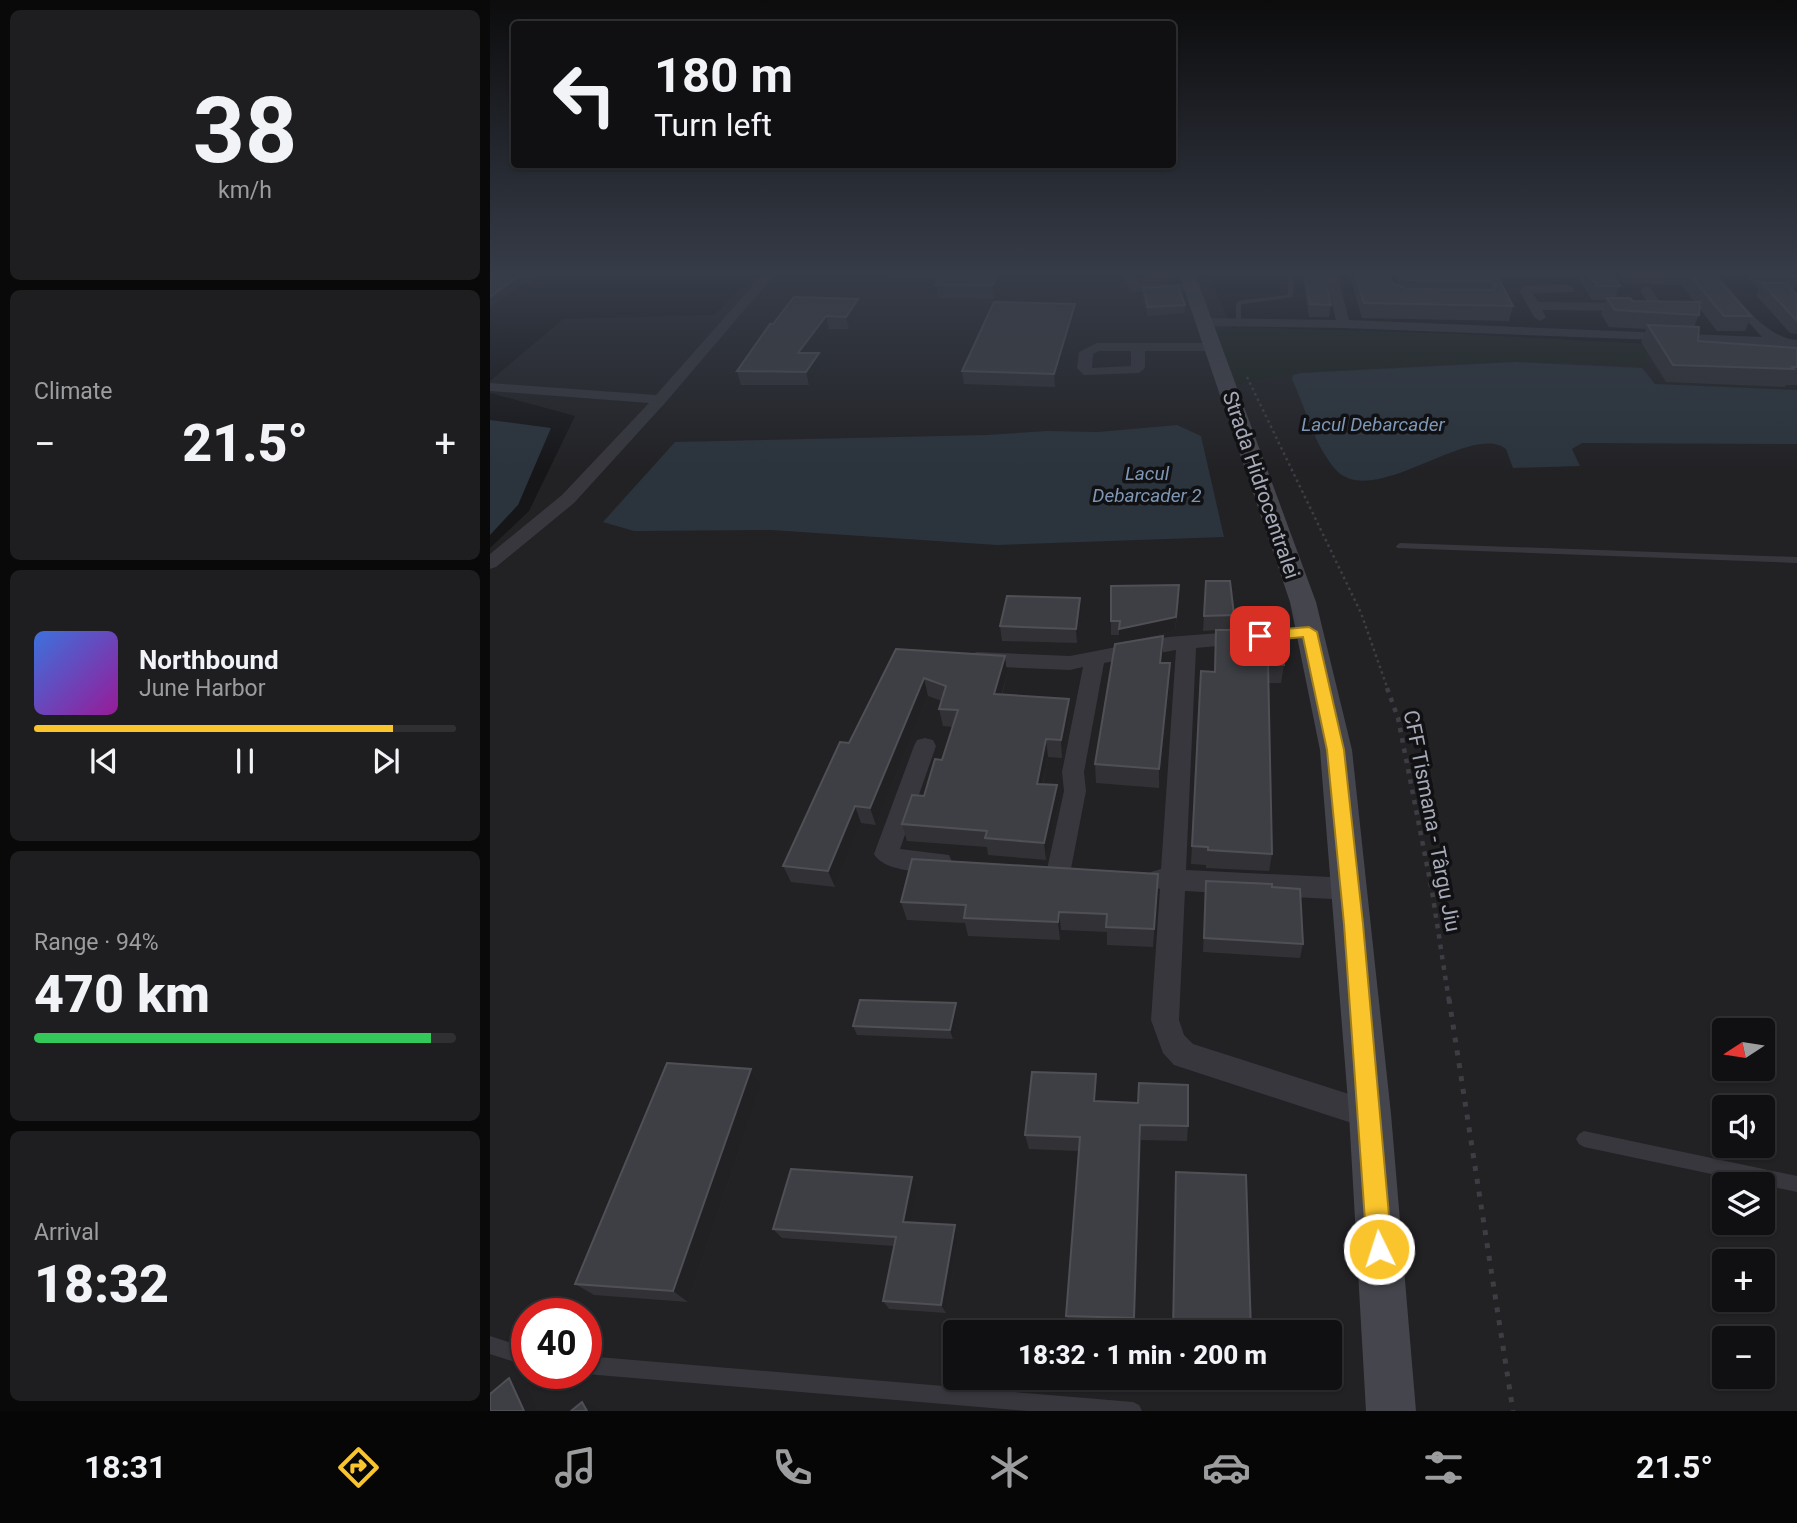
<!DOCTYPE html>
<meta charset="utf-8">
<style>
body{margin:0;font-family:Roboto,sans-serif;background:#1e1e20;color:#f1f3f6;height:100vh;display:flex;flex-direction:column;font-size:26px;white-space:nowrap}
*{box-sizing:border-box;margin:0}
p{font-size:23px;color:#9c9d9f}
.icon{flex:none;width:38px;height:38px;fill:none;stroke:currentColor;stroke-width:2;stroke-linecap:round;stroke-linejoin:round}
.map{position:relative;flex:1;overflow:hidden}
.panel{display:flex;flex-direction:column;gap:10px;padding:10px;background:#09090a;width:490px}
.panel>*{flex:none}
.banner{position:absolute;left:21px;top:21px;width:665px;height:147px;border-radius:7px;box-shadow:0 2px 5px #0004,0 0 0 2px #303032;background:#101012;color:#f1f3f6;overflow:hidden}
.needle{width:46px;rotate:258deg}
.fabs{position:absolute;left:1222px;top:1018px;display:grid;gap:14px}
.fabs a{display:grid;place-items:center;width:63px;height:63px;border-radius:7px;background:#101012;box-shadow:0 2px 5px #0004,0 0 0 2px #303032;font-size:35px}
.speed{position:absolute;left:21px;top:1298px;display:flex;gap:14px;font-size:35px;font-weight:700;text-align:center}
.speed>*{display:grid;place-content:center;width:91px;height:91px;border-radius:50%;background:#101012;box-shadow:0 2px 5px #0004,0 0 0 2px #303032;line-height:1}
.speed .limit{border:10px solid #d22;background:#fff;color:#111}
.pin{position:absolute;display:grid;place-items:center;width:60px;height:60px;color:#fff;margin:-30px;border-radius:14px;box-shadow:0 4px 10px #0006}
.me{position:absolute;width:77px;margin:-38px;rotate:356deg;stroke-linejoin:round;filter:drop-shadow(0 0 5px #0008)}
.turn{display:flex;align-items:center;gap:24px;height:147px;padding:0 28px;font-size:32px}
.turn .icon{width:91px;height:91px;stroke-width:2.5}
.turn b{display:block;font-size:49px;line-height:60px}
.big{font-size:52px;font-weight:800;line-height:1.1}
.panel .card{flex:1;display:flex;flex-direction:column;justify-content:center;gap:10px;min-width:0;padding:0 24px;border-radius:10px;background:#1e1e20}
.panel .dial{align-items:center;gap:0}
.dial b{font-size:91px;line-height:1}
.song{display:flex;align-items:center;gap:21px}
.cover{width:84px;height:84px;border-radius:10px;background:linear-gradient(135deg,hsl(220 70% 55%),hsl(300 70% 35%))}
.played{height:7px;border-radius:4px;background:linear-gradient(90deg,#fac42c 85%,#303032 85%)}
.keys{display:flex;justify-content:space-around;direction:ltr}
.heat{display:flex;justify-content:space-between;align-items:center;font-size:38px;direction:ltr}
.charge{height:10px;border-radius:5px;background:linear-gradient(90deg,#34c759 94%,#303032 0)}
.trip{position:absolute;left:453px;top:1320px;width:399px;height:70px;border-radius:7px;background:#101012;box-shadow:0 2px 5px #0004,0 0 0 2px #303032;font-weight:800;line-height:70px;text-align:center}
.tab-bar{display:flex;height:112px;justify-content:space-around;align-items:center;background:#060607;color:#9c9d9f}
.tab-bar .icon{width:49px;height:49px}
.tab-bar .on{color:#fac42c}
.tab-bar b{font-size:32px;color:#f1f3f6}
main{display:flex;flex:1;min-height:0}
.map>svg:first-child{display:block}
.built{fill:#222225;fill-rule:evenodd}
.green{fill:#1c231d}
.water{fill:#2b343d}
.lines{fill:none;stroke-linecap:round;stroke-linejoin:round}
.path-far2{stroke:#3d3e44;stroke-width:2.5;stroke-dasharray:2.5 3.5;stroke-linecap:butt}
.path-far1{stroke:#3d3e44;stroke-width:4.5;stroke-dasharray:4.5 6;stroke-linecap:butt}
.path{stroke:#3d3e44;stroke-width:5;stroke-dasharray:5 8;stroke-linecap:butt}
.lane{fill:#37373d;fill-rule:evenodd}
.street{fill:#37373d;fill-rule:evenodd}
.secondary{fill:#45464d;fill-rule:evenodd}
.wall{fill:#323236;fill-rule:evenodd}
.shaded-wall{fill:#212124}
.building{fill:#3e3f44;stroke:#4f5056;stroke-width:2}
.route{fill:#fac42c;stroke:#a27f1d;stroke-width:2}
.labels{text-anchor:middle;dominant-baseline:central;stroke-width:7;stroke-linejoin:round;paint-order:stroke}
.far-water-label{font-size:19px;font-style:italic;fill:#7d97b5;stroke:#111113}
.street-label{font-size:21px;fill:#a7abb9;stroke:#111113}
</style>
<main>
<section class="panel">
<div class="card dial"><b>38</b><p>km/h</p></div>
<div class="card"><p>Climate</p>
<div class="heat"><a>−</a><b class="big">21.5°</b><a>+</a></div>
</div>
<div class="card">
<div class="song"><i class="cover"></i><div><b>Northbound</b><p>June Harbor</p></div></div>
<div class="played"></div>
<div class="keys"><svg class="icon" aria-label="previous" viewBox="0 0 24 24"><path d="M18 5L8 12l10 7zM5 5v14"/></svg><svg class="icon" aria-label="pause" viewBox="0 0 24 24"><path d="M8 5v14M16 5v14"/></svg><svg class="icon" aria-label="next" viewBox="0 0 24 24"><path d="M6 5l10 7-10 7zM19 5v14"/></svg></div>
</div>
<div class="card"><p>Range · 94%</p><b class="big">470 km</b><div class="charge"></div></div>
<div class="card"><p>Arrival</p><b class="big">18:32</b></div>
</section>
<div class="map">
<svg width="1307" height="1411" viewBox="0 0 1307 1411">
<rect width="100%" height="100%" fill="#161618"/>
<!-- built -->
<path class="built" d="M266 274H718L744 333 1307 354V1411H0V548L39 511 85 416 0 393V381L73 319 224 315ZM1234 1031H1272V1069H1234ZM1234 1108H1272V1146H1234ZM1234 1185H1272V1223H1234ZM1234 1262H1272V1300H1234ZM37 1314H96V1374H37ZM466 1332H840V1377H466ZM1234 1339H1272V1377H1234Z"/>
<!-- green -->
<polygon class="green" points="746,327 973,334 1217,347 1222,356 1153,354 1162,367 1026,361 810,372 747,384 728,338 728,333"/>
<!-- water -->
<g class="water">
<path d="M1026 362 1152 368 1165 384 1307 390V444L1092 443 1082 449 1090 466 1023 468 1016 449C982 421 885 509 847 471 824 446 816 409 802 379L803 375 811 373Z"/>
<polygon points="0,420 61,428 28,505 0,535"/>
<polygon points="687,425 711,436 734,537 507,545 281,530 144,531 113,522 185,442 496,435 557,431 608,432"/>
</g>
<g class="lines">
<!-- path-far2 -->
<polyline class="path-far2" points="757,377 871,613 898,690"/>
<!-- path-far1 -->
<polyline class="path-far1" points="897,688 908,718 942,891 959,1001"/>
<!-- path -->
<polyline class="path" points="959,999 1023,1411"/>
<!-- lane -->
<g class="lane">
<polygon points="798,274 804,274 803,297 753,304 751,305 751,322 746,323 746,303 752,300 798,295"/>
<polygon points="910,543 1307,557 1307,563 907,548 906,546"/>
<polygon points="1094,1131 1307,1176 1307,1192 1094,1147 1089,1144 1086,1139 1089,1134"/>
<polygon points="0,1336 37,1348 37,1366 0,1354"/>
<polygon points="96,1356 643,1402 649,1405 652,1411 537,1411 96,1374"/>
</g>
<!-- street -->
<g class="street">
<polygon points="273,274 285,274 175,403 84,503 6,567 0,569 0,554 72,495 159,403 0,391 0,383 166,395"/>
<polygon points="631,274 643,274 649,284 702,284 708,288 702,292 645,292 641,291"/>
<path d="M835 274H847L859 320 1272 337 1215 274H1227C1249 298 1273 337 1307 340V348L1246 343 853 328 713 326 707 322 713 318 846 320Z"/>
<polygon points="1079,285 1083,286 1083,292 1043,293 1048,302 1158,303 1150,290 1156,286 1160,287 1173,307 1167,311 1052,310 1056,317 1050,321 1044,317 1029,290 1035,286"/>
<path d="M607 343H722L729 347 722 351H655V368L649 373 594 375 587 368 589 352ZM609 351H641V366L602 368 603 354Z"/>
<polygon points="819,626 826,627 829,632 826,637 706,648 696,870 860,878 869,882 872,889 869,896 860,900 695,891 689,1020 694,1035 703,1044 890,1104 895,1114 890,1124 880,1129 684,1065 673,1053 661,1020 670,889 661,886 658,879 661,872 671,869 686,650 614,663 594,772 596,791 580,874 577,881 568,884 559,881 556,874 574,791 572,772 593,667 580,670 487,666 480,664 477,659 480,654 487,652 580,656 678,637"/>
<path d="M435 738 443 740 446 746 410 849 459 855 462 862 459 869C441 875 393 872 384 854L424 746 427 740Z"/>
</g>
<!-- secondary -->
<polygon class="secondary" points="689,274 705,274 826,602 862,750 901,1114 926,1411 876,1411 859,1114 830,750 800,602"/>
</g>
<!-- wall -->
<g class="wall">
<polygon points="0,274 54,274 42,283 33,282 0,307"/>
<polygon points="400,274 515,274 504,299 448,298 446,285 448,280 401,278"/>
<polygon points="653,274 684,274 684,281 656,281"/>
<polygon points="812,274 834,274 841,305 839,317 819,317"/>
<path d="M859 274H1122L1130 286 1125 298 1143 301H1204L1191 285 1134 283 1126 274H1223L1261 316 1255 331H1227L1210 309 1209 315 1204 327 1208 341 1307 348V385H1296L1295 387 1176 382 1151 342 1156 329 1119 327 1111 314 1116 300H1102L1087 277 1007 276 1023 306 1019 321 872 318ZM906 275H908L906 285 902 283 901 278Z"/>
<polygon points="1253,274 1307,275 1307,283 1304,289 1301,289 1307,295 1307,334 1300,333 1266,295 1269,289"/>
<polygon points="653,288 695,305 695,313 658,316 653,297"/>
<polygon points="368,299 371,311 359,329 339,329 321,353 329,353 332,366 319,385 251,385 247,371 283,324"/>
<polygon points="586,317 565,387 474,384 472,371"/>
<polygon points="716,581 744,615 743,629 713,631"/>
<polygon points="689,600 685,631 635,643 673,636 672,663 680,683 669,788 606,783 605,764 629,644 629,635 621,635 621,621"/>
<polygon points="591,613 587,643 512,641 510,626"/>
<polygon points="726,630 794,665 791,683 779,683 782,854 779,871 716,868 716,865 701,864 711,671 724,672"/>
<polygon points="406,649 517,674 512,695 579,699 580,716 572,758 558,757 553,784 569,802 556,860 498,855 497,847 417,841 412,824 434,796 452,760 463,727 453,726 449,709 452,701 438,696 386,825 371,823 345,887 301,882 293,866 359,743"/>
<polygon points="716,881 813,944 810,958 713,952"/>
<polygon points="667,892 663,947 617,945 617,932 571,930 570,940 478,936 475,923 417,920 411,902"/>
<polygon points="466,1003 468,1012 463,1039 367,1035 363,1026"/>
<polygon points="261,1069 272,1084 198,1302 104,1295 85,1284"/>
<polygon points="606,1074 607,1090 606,1101 698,1126 697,1141 651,1140 644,1329 579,1326 576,1316 589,1151 539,1149 535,1135"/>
<polygon points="422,1177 428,1188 420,1222 465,1225 469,1235 456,1313 399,1309 393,1301 404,1246 292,1238 283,1229"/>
</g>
<!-- shaded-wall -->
<g class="shaded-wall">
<polygon points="42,274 54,274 42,283 39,276"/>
<polygon points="508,274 515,274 504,299 502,286"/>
<polygon points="30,275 33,282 0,307 0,297"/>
<polygon points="368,299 371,311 359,329 356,317"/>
<polygon points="585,304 586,317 565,387 564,374"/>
<polygon points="336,316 339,329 312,366 308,353"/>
<polygon points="329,353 332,366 319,385 316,372"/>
<polygon points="689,585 685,631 629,644 629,629"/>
<polygon points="590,598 591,613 587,643 586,629"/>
<polygon points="673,636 673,655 670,682 670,663"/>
<polygon points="515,656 517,674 507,711 504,694"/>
<polygon points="680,663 680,683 669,788 669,769"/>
<polygon points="434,678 438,696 386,825 380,808"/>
<polygon points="579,699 580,716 572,758 571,740"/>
<polygon points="556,739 558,757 549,801 547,784"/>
<polygon points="567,785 569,802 556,860 554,843"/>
<polygon points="365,806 371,823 345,887 338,871"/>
<polygon points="569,912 571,930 570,940 568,922"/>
<polygon points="466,1003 468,1012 463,1039 460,1030"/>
<polygon points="261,1069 272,1084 198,1302 183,1291"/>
<polygon points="606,1074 607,1090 606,1116 604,1101"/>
<polygon points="650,1125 651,1140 644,1329 644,1318"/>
<polygon points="422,1177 428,1188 418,1232 413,1222"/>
<polygon points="465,1225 469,1235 456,1313 451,1305"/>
<polygon points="19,1378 36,1385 47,1411 34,1411"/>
<polygon points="92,1402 107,1408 109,1411 97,1411"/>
</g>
<!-- building -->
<g class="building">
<polygon points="0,274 42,274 39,276 30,275 0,297"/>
<polygon points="451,274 508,274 502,286 446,285"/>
<polygon points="815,274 834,274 841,305 820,304"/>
<polygon points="865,274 900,274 902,283 916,289 1001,290 1006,285 1001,281 918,280 912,278 910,274 1006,274 1023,306 874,303"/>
<polygon points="1099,274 1122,274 1130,286 1107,286"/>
<polygon points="1199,274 1223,274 1261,316 1234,316"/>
<polygon points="1271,274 1306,274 1307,277 1274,277"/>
<polygon points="1272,283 1296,283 1307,295 1307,321"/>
<polygon points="688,286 695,305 658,307 653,288"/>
<polygon points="304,297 368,299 356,317 336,316 308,353 329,353 316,372 247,371 280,324 283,324"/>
<polygon points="1117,298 1140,298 1143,301 1210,302 1209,315 1125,310"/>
<polygon points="504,302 585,304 564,374 472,371"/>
<polygon points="1158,325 1209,327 1208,341 1307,348 1307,367 1302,367 1304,369 1183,365"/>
<polygon points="716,581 740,581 744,615 714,616"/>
<polygon points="689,585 686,617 629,629 630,621 621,621 621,586"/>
<polygon points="517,596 590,598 586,629 510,626"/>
<polygon points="726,630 792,630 794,665 778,664 782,854 718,850 718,847 702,846 711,671 725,672"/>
<polygon points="673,636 670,663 680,663 669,769 605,764 625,644"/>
<polygon points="406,649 515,656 504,694 579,699 571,740 556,739 547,784 567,785 554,843 495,838 497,831 412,824 422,795 434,796 445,759 452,760 468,710 449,709 456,686 434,678 380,808 365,806 338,871 293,866 350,742 359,743"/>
<polygon points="422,859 668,874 664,929 616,927 617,914 569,912 568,922 474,918 476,905 411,902"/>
<polygon points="716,881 782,884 782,887 810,889 813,944 714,938"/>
<polygon points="370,1000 466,1003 460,1030 363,1026"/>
<polygon points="177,1063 261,1069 183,1291 85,1284"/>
<polygon points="542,1072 606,1074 604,1101 648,1103 649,1083 698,1085 698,1126 650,1125 644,1318 576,1316 590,1137 535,1135"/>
<polygon points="301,1169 422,1177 413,1222 465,1225 451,1305 393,1301 406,1237 283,1229"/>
<polygon points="686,1172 756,1175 761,1332 683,1332"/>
<polygon points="19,1378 34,1411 0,1411 0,1394"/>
<polygon points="92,1402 97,1411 81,1411"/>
</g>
<!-- sky -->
<linearGradient id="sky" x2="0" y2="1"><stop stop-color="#0c0c0d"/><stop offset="0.58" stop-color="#363c48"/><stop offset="1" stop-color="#363c48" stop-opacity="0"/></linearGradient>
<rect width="1307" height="471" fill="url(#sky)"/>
<!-- route -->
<polygon class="route" points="819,627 827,632 854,750 873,924 902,1249 898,1258 889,1261 881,1258 877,1249 854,924 837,750 813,637 770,641 763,636 770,631"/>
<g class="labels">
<!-- far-water labels -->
<g class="far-water-label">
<text x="883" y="424">Lacul Debarcader</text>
<text x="657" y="473">Lacul<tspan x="657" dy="22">Debarcader 2</tspan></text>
</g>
<!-- street labels -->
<g class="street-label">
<text transform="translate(771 485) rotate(71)">Strada Hidrocentralei</text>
<text transform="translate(942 821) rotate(79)">CFF Tismana - Târgu Jiu</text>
</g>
</g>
</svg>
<div class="fabs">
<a><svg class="needle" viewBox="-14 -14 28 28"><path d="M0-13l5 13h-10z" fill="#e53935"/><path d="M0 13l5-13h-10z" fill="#9c9d9f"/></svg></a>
<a><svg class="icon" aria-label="sound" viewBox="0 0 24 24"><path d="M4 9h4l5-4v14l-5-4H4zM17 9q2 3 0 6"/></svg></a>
<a><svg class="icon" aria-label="layers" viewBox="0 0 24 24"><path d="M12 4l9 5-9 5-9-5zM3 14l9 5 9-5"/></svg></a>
<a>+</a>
<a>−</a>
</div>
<div class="speed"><div class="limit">40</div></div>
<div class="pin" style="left:770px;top:636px;background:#d93025"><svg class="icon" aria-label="arrive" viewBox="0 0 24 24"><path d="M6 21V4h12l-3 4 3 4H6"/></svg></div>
<svg class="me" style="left:889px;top:1249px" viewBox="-20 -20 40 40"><circle r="17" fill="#fac42c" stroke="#fff" stroke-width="3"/><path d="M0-11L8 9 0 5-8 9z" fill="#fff"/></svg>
<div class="trip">18:32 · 1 min · 200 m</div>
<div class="banner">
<div class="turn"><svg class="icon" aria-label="left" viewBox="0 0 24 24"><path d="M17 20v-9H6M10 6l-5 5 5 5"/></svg><div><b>180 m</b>Turn left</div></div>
</div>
</div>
</main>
<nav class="tab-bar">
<b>18:31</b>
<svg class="icon on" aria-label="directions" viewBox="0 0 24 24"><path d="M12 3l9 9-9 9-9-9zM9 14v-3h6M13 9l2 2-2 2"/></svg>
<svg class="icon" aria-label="music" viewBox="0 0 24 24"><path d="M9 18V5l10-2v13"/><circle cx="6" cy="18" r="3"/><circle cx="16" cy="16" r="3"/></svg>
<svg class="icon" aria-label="phone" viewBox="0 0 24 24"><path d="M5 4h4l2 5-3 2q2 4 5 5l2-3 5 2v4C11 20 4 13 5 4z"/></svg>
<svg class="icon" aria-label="climate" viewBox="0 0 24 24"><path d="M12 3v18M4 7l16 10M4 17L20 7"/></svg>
<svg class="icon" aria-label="car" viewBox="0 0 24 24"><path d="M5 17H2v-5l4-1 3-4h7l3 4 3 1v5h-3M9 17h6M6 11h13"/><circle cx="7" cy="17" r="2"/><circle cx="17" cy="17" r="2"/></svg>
<svg class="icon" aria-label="filters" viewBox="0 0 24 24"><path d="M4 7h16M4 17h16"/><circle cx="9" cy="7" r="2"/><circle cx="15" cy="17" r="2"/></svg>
<b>21.5°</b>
</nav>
